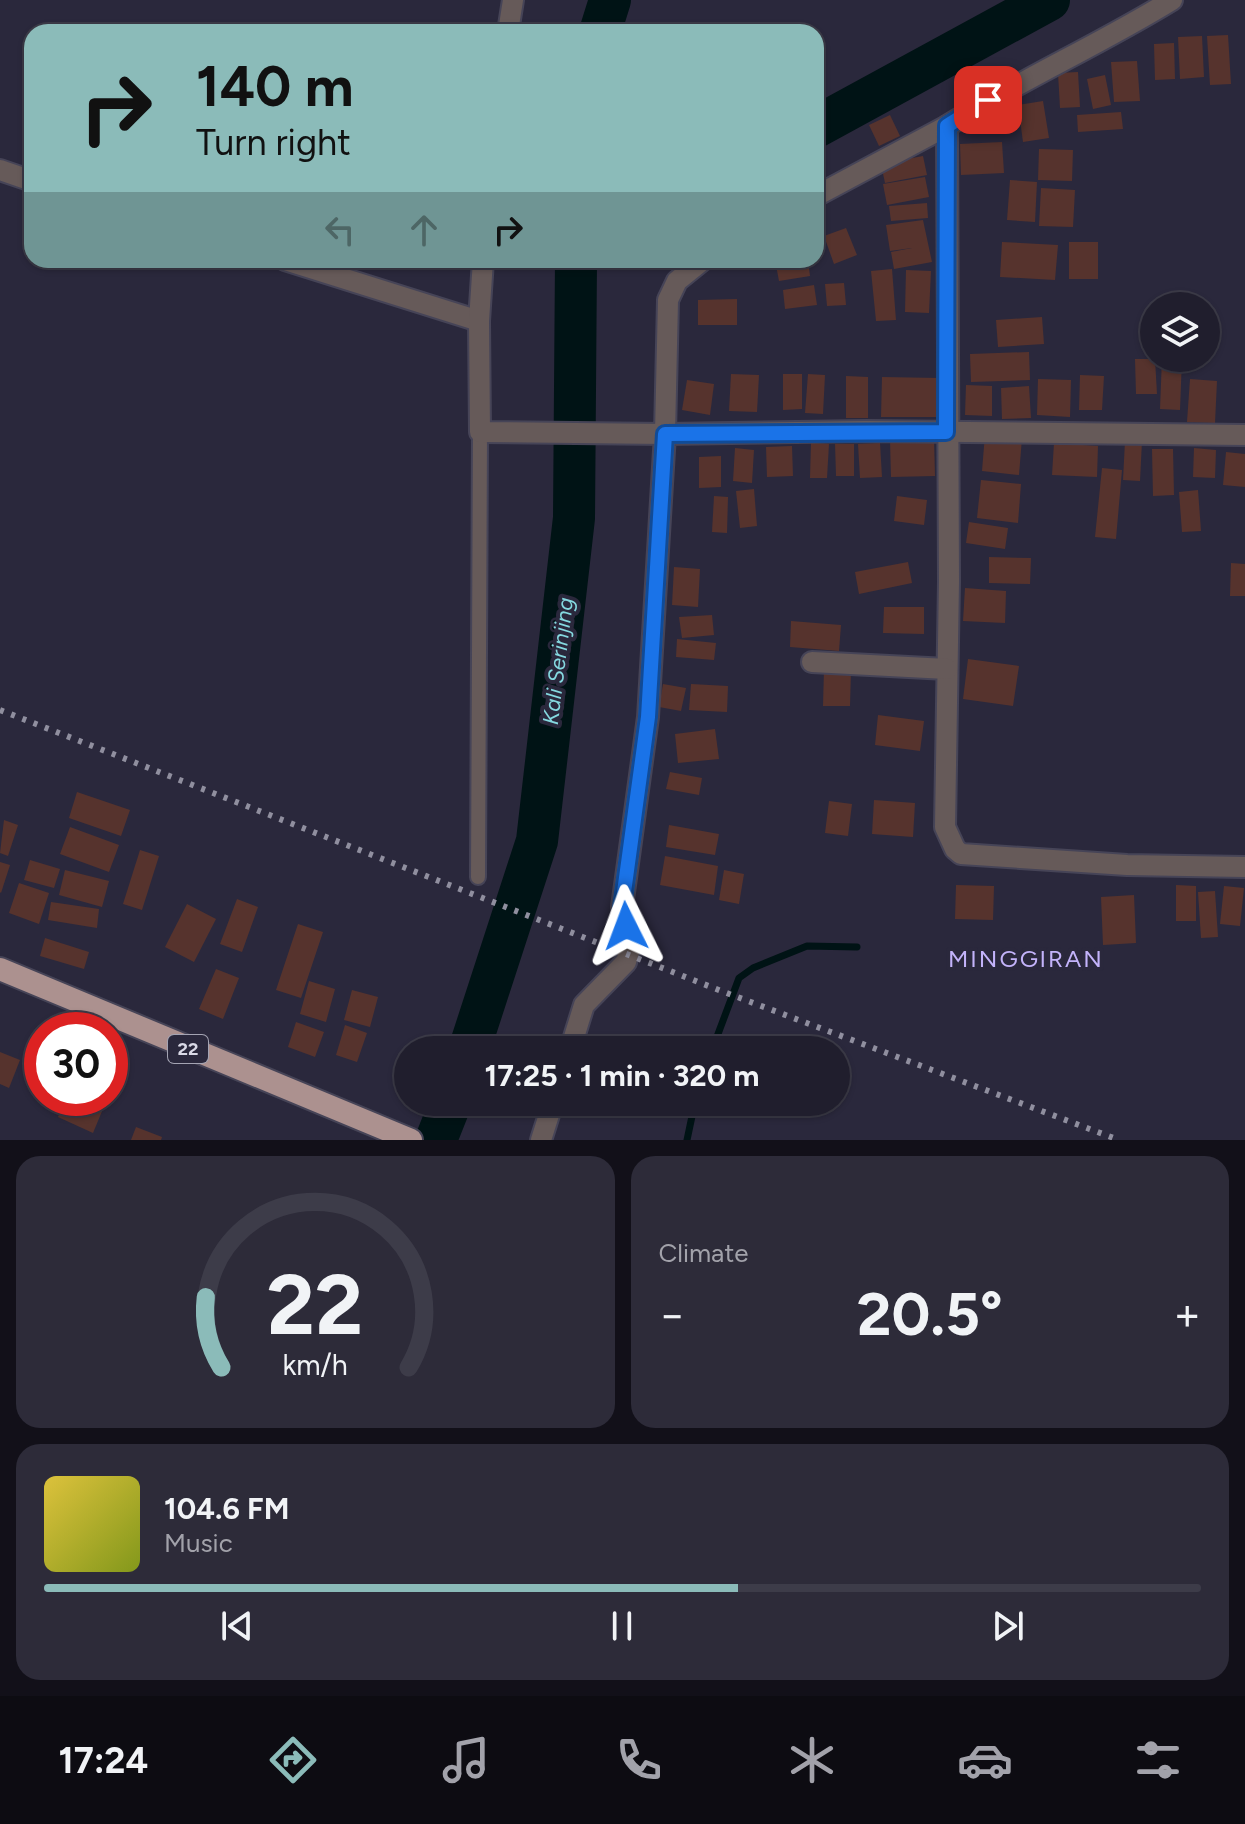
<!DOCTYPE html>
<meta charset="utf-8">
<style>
body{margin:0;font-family:Figtree,sans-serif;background:#2d2b39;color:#f1f3f6;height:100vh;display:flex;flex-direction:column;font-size:30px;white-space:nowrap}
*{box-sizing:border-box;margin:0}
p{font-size:26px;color:#a2a2aa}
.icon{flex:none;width:44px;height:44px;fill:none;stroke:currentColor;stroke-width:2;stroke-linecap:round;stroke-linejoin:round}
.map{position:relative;height:1140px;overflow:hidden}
.side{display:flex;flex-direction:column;gap:16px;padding:16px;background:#121019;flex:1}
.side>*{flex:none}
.top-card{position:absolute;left:24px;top:24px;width:800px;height:244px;border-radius:24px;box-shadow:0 2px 6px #0004,0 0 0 2px #3d3c49;background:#8bbbb9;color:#111;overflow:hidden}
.buttons{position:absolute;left:1140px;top:292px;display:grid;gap:16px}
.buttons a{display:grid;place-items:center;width:80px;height:80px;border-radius:50%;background:#201e2d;box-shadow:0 2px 6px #0004,0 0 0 2px #3d3c49;font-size:40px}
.speed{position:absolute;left:24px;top:1012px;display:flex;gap:16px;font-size:40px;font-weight:700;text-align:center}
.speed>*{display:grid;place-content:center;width:104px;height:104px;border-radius:50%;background:#201e2d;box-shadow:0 2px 6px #0004,0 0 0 2px #3d3c49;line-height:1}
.speed .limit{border:12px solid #d22;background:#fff;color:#111}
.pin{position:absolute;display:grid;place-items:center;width:68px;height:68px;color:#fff;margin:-34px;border-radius:16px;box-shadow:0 4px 12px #0006}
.me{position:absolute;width:88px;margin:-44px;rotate:357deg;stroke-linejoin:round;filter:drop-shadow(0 0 6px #0008)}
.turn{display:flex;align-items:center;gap:28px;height:168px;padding:0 40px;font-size:36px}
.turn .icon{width:104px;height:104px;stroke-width:2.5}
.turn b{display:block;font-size:56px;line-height:68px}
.lanes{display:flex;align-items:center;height:76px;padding:0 40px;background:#0003;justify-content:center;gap:40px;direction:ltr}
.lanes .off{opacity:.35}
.big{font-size:60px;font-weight:700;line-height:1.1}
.side .tile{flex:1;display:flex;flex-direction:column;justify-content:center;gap:12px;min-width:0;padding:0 28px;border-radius:24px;background:#2d2b39}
.side .dial{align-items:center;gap:0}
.dial svg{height:208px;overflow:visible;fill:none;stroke:#3d3c49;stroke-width:7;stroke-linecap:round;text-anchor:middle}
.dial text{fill:#f1f3f6;stroke:none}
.song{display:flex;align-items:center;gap:24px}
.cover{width:96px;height:96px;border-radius:12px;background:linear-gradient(135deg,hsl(50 70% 55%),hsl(70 70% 35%))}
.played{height:8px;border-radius:4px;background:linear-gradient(90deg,#8bbbb9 60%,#3d3c49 60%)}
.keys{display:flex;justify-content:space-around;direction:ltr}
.heat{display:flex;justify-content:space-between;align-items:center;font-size:44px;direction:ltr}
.side .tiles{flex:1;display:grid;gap:16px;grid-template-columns:1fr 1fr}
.tile:last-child{grid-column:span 2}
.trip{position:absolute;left:394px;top:1036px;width:456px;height:80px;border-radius:40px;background:#201e2d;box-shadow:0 2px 6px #0004,0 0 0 2px #3d3c49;font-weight:700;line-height:80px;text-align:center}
.dock{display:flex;height:128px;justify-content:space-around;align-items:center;background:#0d0c12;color:#a2a2aa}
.dock .icon{width:56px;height:56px}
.dock .on{color:#8bbbb9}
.dock b{font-size:36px;color:#f1f3f6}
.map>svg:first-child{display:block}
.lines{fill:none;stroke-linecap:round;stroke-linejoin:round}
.stream{stroke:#001315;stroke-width:7}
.river{stroke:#001315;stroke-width:42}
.building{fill:#56332d}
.service-casing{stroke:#464457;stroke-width:18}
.minor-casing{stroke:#464457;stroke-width:24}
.trunk-casing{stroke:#464457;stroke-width:26}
.service{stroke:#665a59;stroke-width:14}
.minor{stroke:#665a59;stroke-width:20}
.trunk{stroke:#ac918f;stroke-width:22}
.rail{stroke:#908f9f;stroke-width:6;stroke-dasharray:4 8;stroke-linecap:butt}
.route-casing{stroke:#114b97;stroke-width:20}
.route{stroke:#1a73e8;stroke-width:14}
.labels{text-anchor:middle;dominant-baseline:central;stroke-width:8;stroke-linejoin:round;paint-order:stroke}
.shield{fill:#2a283c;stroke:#a4a4b3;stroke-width:2}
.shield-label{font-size:18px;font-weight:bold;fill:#d9d9e6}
.water-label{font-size:22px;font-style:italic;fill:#85d9e0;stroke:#2a283c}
.quarter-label{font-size:24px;letter-spacing:2px;fill:#c3b3fa;stroke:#2a283c}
</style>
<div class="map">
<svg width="1245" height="1140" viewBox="0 0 1245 1140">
<rect width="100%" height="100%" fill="#2a283c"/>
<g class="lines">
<!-- stream -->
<g class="stream">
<polyline points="712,1050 739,978 753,968 807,946 857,947"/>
<polyline points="687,1140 695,1102"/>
</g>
<!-- river -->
<g class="river">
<polyline points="600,32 610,0"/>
<polyline points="816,127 1049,0"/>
<polyline points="469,1050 537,841 574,518 576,260"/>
<polyline points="436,1140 451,1102"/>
</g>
</g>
<!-- building -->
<g class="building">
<polygon points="1228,35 1231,84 1210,85 1207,36"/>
<polygon points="1202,36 1204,77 1180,79 1178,37"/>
<polygon points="1174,43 1175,79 1155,80 1154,44"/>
<polygon points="1137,61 1140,101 1114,102 1111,62"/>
<polygon points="1078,72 1080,107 1060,108 1058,73"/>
<polygon points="1105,75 1111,105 1093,109 1087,79"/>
<polygon points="1043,101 1049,138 1023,142 1018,105"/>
<polygon points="1121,112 1123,129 1078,132 1077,115"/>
<polygon points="890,115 900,136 879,146 869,125"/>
<polygon points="1002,142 1004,173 961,175 960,144"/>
<polygon points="1039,149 1073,150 1072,181 1038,180"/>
<polygon points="923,156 927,175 885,183 881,164"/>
<polygon points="925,177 929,197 887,205 883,184"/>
<polygon points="1010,180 1037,182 1035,222 1007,220"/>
<polygon points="1041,188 1075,190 1073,227 1039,226"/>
<polygon points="927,203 928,218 891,221 889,206"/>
<polygon points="923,220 932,262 894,269 891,252 912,248 890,251 886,225"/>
<polygon points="846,228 857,255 834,264 824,236"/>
<polygon points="1002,242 1058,245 1055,280 1000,277"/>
<rect x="1069" y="242" width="29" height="37"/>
<polygon points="775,260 808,260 810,276 779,281"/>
<polygon points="892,269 896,320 876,321 871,271"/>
<polygon points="906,270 931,271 929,313 905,312"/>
<polygon points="844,283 846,305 827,306 825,284"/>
<polygon points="814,285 817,305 785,309 783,290"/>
<polygon points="737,299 737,325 698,325 698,300"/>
<polygon points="1042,317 1044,344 998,347 996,320"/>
<polygon points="1029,352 1030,380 971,382 970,354"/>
<polygon points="1162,358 1182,358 1180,410 1160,409"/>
<polygon points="1135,359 1155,359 1157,394 1136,394"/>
<polygon points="731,374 759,375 757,412 729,411"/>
<polygon points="783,374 802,374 802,409 783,410"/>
<polygon points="808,374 825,375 823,414 805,413"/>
<polygon points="1080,375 1104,376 1102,410 1079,410"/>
<polygon points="846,376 868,377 868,418 846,418"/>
<polygon points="882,377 940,378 940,417 881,417"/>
<polygon points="1038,379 1071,380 1070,417 1037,415"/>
<polygon points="1190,379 1217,381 1215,423 1187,422"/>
<polygon points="687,380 714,384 710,415 682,410"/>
<polygon points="966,385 992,386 992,416 965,415"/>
<polygon points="1029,386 1031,418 1002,419 1001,388"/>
<polygon points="985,434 1022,438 1019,475 982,471"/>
<polygon points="934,439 935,476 891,477 890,440"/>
<polygon points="1125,441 1142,441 1140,481 1123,480"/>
<polygon points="811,443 829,444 827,478 810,478"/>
<polygon points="880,443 882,477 860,478 858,444"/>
<polygon points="1054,443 1098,446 1097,477 1052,475"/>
<polygon points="835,444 854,444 854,476 836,476"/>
<polygon points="792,446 793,476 767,477 766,447"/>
<polygon points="735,448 754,450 752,483 733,481"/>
<polygon points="1194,448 1216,450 1215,478 1193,477"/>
<polygon points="1152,449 1173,449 1174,495 1153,496"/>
<polygon points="1226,452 1245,454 1245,487 1223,485"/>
<polygon points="721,456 721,487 699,488 699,457"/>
<polygon points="1102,468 1122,470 1116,539 1095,537"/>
<polygon points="981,480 1021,484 1018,523 977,518"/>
<polygon points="754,489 757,526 740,528 736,491"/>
<polygon points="1198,490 1201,531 1182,532 1179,492"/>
<polygon points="714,496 728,497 727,533 712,532"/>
<polygon points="897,496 927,500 924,525 894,521"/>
<polygon points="969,522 1008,528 1005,549 966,543"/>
<polygon points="989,557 1031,558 1030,584 989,583"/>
<polygon points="908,562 912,583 859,594 855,572"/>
<polygon points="1231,563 1245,564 1245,596 1230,596"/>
<polygon points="674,567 700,569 698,607 672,605"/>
<polygon points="965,588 1006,591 1005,623 963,621"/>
<polygon points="884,607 924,607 924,634 883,633"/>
<polygon points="712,615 714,635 682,638 679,617"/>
<polygon points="791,621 841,625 839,651 790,647"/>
<polygon points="677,639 716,643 714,660 676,657"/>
<polygon points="968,659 1019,666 1013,706 963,699"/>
<polygon points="824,669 851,669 850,706 823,706"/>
<polygon points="663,684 686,688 681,711 659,707"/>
<polygon points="691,684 728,686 727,712 689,710"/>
<polygon points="878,715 924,721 920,751 875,745"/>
<polygon points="715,729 719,759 678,763 675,734"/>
<polygon points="670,772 702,778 699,795 666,789"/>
<polygon points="77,792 130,810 121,836 69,818"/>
<polygon points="874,800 915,803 913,837 872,834"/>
<polygon points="829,801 852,804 848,836 825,833"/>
<polygon points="4,820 18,825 8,856 0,853"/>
<polygon points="669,825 719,834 715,855 666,847"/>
<polygon points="70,827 119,845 109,872 60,854"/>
<polygon points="140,850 159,856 142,910 123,904"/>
<polygon points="665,856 718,866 714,895 660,885"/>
<polygon points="30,860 60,869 54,888 24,880"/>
<polygon points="0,862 10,865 1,893 0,892"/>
<polygon points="65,870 109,881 102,907 59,895"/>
<polygon points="724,870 744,874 739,904 719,900"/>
<polygon points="19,883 49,893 39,924 9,913"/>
<polygon points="956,885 994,886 993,920 955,919"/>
<polygon points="1176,885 1196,886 1196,921 1176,921"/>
<polygon points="1224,886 1244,888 1240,926 1220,924"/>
<polygon points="1215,891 1218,937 1201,938 1198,892"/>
<polygon points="1134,895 1136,943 1103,945 1101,897"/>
<polygon points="237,899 258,907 242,952 220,944"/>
<polygon points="51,902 99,909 97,928 48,920"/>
<polygon points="187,904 216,919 194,962 165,947"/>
<polygon points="298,924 323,932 301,998 276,990"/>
<polygon points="45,938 89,952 84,969 40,956"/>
<polygon points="216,969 239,978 223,1019 199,1009"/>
<polygon points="309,981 335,989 326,1022 300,1014"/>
<polygon points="352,990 378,997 370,1027 344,1020"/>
<polygon points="296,1022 324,1032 315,1057 288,1047"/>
<polygon points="345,1025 367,1033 357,1062 336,1055"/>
<polygon points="0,1052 20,1060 9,1088 0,1084"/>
<polygon points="110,1055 123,1061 110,1092"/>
<polygon points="66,1098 92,1098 105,1104 93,1133 58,1117"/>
<polygon points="136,1127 162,1137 161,1140 131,1140"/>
</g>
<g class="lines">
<defs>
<polyline id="service" points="478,877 480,432"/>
<g id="minor">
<path d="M1172 0C1099 45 1020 80 947 126L949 581 945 827 955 849 961 854 1127 865 1245 867"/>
<polyline points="508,32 513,0"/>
<polyline points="0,170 32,181"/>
<polyline points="816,196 947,126"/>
<polyline points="285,260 479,321"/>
<polyline points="483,260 479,321 480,432 665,434 668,300 677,281 703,260"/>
<polyline points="812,662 947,669"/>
<polyline points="570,1050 584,1005 626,962 631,945 622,907 648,717 665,434 866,431 1245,435"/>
<polyline points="541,1140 553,1102"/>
</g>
<polyline id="trunk" points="0,969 411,1140"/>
</defs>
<!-- service casing -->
<use href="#service" class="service-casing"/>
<!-- minor casing -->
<use href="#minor" class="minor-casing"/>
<!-- trunk casing -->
<use href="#trunk" class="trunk-casing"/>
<!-- service -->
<use href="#service" class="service"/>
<!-- minor -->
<use href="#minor" class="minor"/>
<!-- trunk -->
<use href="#trunk" class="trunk"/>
<!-- rail -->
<polyline class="rail" points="0,710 724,992 1119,1140"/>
</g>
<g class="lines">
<defs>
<polyline id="route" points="626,926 622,907 648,717 665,434 946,432 947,126 988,100"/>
</defs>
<!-- route casing -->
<use href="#route" class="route-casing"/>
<!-- route -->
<use href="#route" class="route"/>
</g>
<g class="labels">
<!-- shield labels -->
<rect class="shield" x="168" y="1035" width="40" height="28" rx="6"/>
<g class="shield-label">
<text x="188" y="1049">22</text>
</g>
<!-- water labels -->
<g class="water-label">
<text transform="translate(558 661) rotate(-83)">Kali Serinjing</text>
</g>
<!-- quarter labels -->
<g class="quarter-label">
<text x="1026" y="958">MINGGIRAN</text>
</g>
</g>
</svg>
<div class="buttons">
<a><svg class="icon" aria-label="layers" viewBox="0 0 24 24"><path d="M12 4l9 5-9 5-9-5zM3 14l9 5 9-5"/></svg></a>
</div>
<div class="speed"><div class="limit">30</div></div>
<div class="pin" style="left:988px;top:100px;background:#d93025"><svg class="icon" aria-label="arrive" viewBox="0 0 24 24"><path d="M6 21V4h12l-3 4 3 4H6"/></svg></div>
<svg class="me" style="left:626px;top:926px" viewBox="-20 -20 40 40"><path d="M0-17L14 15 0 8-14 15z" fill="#1a73e8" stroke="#fff" stroke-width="4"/></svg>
<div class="trip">17:25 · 1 min · 320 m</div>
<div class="top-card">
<div class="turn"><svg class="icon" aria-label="right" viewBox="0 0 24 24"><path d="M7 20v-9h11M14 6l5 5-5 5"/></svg><div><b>140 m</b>Turn right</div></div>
<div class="lanes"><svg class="icon off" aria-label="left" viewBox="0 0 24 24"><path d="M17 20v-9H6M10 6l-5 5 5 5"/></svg><svg class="icon off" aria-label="ahead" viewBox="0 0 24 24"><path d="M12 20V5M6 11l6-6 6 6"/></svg><svg class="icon" aria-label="right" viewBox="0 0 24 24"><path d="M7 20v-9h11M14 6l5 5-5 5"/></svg></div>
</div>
</div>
<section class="side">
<div class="tiles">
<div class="tile dial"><svg viewBox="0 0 100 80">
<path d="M14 69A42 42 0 1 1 86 69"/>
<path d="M14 69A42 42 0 0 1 8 42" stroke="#8bbbb9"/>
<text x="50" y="56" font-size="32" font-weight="700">22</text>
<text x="50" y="72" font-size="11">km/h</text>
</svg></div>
<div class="tile"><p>Climate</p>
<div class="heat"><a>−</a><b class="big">20.5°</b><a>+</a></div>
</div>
<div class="tile">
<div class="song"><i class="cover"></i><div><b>104.6 FM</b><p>Music</p></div></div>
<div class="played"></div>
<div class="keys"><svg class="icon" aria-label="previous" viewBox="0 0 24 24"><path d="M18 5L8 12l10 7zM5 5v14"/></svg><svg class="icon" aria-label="pause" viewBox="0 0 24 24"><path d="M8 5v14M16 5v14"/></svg><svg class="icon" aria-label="next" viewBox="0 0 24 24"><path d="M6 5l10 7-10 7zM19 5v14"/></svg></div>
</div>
</div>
</section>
<nav class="dock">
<b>17:24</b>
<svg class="icon on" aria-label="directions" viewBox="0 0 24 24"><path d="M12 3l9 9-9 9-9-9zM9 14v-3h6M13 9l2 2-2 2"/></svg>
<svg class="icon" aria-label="music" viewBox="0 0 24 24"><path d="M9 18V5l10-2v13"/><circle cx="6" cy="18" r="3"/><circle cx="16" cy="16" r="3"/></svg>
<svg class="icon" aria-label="phone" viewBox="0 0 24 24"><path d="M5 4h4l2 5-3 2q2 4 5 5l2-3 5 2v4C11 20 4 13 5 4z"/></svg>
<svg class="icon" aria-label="climate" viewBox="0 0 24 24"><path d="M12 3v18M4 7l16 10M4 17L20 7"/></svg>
<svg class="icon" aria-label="car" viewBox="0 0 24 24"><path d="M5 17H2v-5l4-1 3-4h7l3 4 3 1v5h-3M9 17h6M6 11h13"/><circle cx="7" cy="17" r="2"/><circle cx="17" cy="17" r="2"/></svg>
<svg class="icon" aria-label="filters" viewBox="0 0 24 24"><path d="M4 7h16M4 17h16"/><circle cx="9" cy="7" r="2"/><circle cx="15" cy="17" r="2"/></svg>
</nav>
